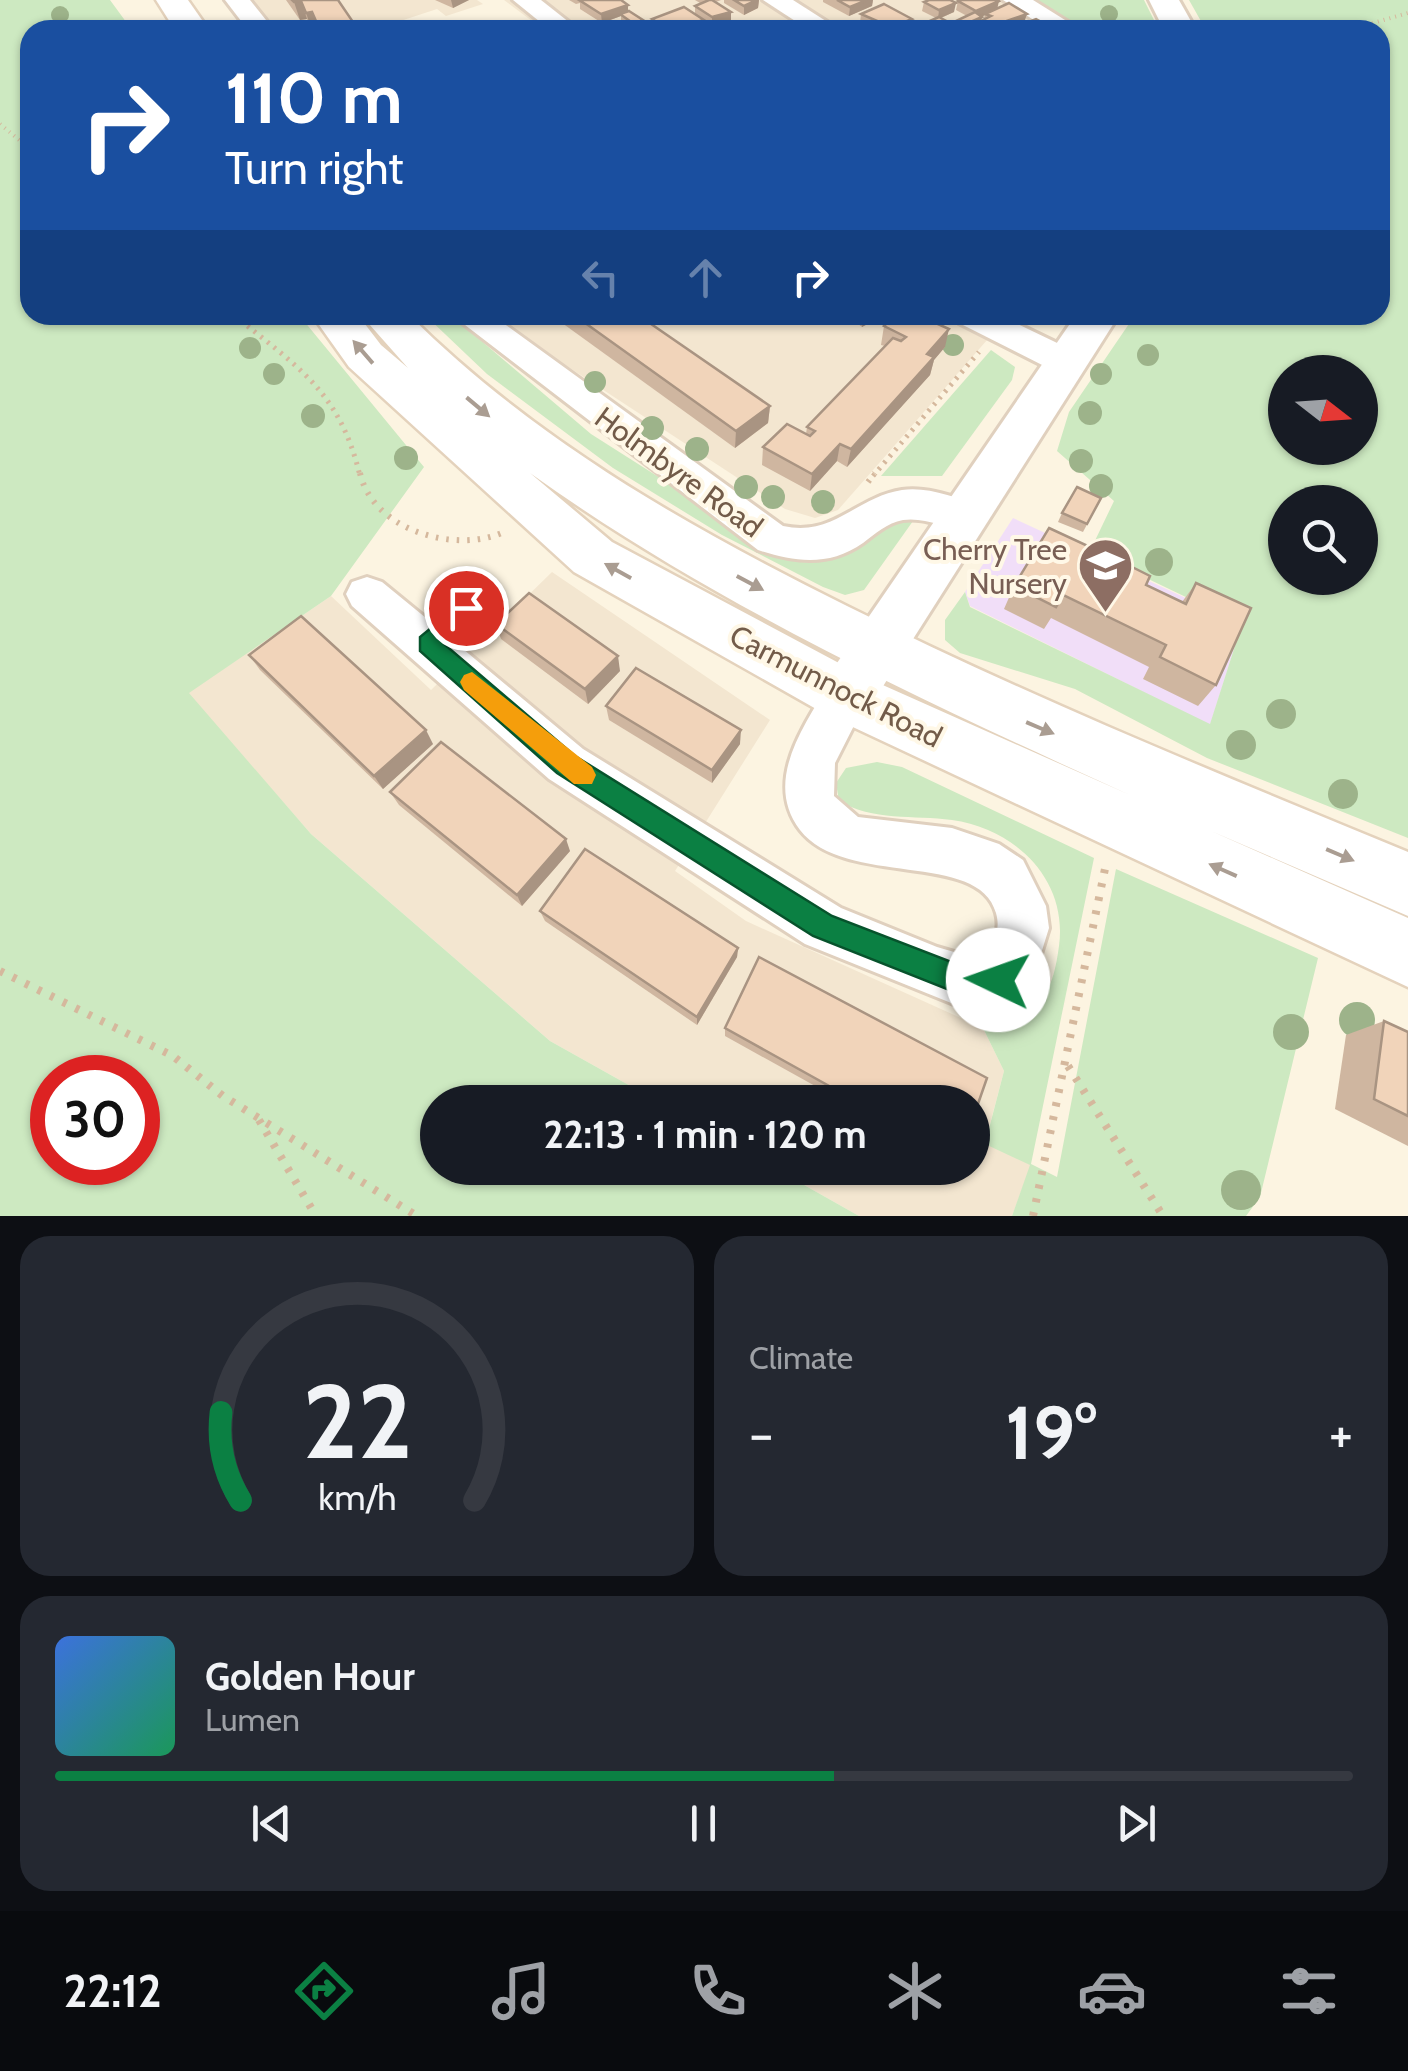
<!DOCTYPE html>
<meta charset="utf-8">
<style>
body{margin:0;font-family:Cabin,sans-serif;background:#242831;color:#f1f3f6;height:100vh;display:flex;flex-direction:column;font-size:38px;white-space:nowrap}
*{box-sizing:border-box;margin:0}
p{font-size:32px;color:#9ea1a6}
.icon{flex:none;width:55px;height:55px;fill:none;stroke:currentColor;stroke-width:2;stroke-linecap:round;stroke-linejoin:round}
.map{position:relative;height:1216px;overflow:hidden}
.side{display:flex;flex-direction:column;gap:20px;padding:20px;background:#0d0f14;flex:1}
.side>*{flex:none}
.hud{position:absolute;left:20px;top:20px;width:1370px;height:305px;border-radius:30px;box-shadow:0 2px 8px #0004;background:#1a4fa0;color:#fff;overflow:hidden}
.needle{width:65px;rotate:107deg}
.buttons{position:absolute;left:1268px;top:355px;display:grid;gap:20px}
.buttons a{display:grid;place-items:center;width:110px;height:110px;border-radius:50%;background:#171b24;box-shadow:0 2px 8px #0004;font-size:50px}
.speed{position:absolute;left:30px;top:1055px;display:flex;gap:20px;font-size:50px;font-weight:700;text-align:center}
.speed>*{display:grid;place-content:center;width:130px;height:130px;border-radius:50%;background:#171b24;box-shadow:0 2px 8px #0004;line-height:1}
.speed .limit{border:15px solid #d22;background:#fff;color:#111}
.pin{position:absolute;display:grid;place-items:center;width:85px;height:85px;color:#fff;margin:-42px;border:5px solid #fff;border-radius:50%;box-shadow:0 2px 10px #0007}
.me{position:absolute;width:110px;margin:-55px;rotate:273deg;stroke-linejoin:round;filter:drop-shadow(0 0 8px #0008)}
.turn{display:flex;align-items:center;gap:35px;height:210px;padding:0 40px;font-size:45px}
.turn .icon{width:130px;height:130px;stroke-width:2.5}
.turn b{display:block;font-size:70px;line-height:85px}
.lanes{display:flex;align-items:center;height:95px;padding:0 40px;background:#0003;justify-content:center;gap:50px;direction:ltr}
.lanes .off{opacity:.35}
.big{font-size:75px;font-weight:800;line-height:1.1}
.side .widget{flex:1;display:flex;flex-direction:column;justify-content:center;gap:15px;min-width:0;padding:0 35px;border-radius:30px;background:#242831}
.side .dial{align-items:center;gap:0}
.dial svg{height:260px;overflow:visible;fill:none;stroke:#363941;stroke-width:7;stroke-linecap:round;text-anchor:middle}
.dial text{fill:#f1f3f6;stroke:none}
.song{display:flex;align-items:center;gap:30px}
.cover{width:120px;height:120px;border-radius:15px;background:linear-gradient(135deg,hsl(220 70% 55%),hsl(150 70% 35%))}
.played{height:10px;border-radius:5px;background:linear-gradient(90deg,#0b8043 60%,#363941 60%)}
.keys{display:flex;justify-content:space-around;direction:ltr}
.heat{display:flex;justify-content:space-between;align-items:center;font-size:55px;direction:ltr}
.side .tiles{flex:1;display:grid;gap:20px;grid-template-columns:1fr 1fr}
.widget:last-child{grid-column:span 2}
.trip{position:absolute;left:420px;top:1085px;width:570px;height:100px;border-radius:50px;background:#171b24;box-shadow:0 2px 8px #0004;font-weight:800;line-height:100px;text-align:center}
.menu{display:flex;height:160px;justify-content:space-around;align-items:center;background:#090b0e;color:#9ea1a6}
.menu .icon{width:70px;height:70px}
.menu .selected{color:#0b8043}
.menu b{font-size:45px;color:#f1f3f6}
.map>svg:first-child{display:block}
.residential{fill:#f3e6d0}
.education{fill:#f1def8}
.green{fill:#cde9c1;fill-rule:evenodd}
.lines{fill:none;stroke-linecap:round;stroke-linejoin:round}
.minor-casing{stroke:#e0d0be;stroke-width:6}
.tertiary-casing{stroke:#e0d0be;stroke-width:6}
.secondary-casing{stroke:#e4d2bc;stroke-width:5}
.path-far3{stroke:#d5b89d;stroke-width:4;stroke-dasharray:1 5;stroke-linecap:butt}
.path-far2{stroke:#d5b89d;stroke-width:5;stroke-dasharray:2.5 6;stroke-linecap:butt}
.path-far1{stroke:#d5b89d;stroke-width:6;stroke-dasharray:2.5 8;stroke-linecap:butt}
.path{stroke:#d5b89d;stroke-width:8;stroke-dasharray:4 10;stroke-linecap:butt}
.minor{fill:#fff;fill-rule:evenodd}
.tertiary{fill:#fff;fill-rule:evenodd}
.secondary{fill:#fff;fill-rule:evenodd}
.tree{fill:#9db38a}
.wall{fill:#cfb6a0}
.shaded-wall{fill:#a99482}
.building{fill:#f1d4ba;stroke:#a99482;stroke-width:2.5}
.oneway{fill:#aa9d92}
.route{fill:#0b8043;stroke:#07532c;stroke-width:2.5}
.slow{fill:#f59e0b}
.labels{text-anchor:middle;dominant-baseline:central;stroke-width:8;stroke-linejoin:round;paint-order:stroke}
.street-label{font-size:30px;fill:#725b49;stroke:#fff8e7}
.education-label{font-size:30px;fill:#785e54;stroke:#fff8e7;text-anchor:end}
</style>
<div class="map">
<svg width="1408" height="1216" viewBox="0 0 1408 1216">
<rect width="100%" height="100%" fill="#fcf4e1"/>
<!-- residential -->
<g class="residential">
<polygon points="251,0 477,0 483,4 446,16 437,9 373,30 274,30"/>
<polygon points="504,0 998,0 1055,30 544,30"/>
<polygon points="489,315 1009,315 838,510 815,518 785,509"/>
<polygon points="552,572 770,720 675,871 746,921 983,1028 1004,1071 985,1143 1031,1165 1012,1216 859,1216 774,1168 972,1168 972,1102 659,1102 550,1041 311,834 188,693 331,596 431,690"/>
</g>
<!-- education -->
<polygon class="education" points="1013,518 1242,624 1210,725 970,606 965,592"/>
<!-- green -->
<g class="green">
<path d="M0 0H110L132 30H30V315H299L424 467 331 596 189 693 311 834 550 1041 659 1102H438V1168H774L859 1216H0ZM52 1078H138V1162H52Z"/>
<polygon points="1028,0 1144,0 1159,30 1080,30"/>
<path d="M1189 0H1408V838L1207 758 1075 689 960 653 945 640V620L965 592 970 607 1210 724 1242 624 1090 551 1114 501 1057 451 1069 412 1135 315H1380V30H1206ZM1285 372H1360V448H1285ZM1285 502H1360V578H1285Z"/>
<polygon points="425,315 451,315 591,434 775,551 897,516 913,521 864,590 845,595 823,587 722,535 613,468 487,374"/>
<polygon points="991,350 1015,367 1012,380 942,476 881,476"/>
<path d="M877 762 902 767 1094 858 1031 1164 1057 1177 1116 869 1318 958 1260 1197 1246 1216H1012L1030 1165 985 1144 1004 1071 983 1028C1036 1008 1051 1006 1059 946 1068 880 1016 829 952 820 914 815 872 821 839 801L836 783 846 768Z"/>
</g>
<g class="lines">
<defs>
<g id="minor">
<polygon points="225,0 250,0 274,30 248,30"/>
<polygon points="513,0 541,0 579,30 550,30"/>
<polygon points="763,0 793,0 840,30 809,30"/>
<polygon points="1003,0 1033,0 1081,30 1049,30"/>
<path d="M452 315H492L783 526C834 537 854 498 902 490 927 486 957 498 980 505L986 516 980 527C954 535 930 516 903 520 887 523 875 534 863 543 829 567 794 562 758 550Z"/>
<polygon points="954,315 999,315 1078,353 1084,362 1078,371 1066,374 1054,371 959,323"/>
<path d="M367 577 382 582 426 618C444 602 455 587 480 596L486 608 457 644 583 749 841 908 937 947 971 957 983 955C994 942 1001 931 996 913 979 850 845 888 800 830 763 781 804 726 830 682L846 676 862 682 869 696 835 763 834 796 858 817 952 828 999 844 1023 860 1046 906 1049 928 1035 973 1016 999 971 1011 805 944 549 779 352 606 346 594 352 582Z"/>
</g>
<g id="tertiary">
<polygon points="1149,0 1179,0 1196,30 1164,30"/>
<polygon points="1076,315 1119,315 866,713 846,720 826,713 818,696 826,679"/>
</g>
<g id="secondary">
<polygon points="156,0 188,0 209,30 175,30"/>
<path d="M312 315H358L381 345 408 368 361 315H409C536 441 688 527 847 606 1030 697 1219 774 1408 852V916L1211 831 1408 918V987L825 714 574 572 349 367ZM530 473C714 605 925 702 1130 795L867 678 612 542Z"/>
</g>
</defs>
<!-- minor casing -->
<use href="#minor" class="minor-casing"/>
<!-- tertiary casing -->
<use href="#tertiary" class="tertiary-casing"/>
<!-- secondary casing -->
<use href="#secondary" class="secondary-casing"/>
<!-- path-far3 -->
<g class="path-far3">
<polyline points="1349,30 1408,13"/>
<polyline points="0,124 30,149"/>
</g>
<!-- path-far2 -->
<g class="path-far2">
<path d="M234 315C297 367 340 391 360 476"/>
<polyline points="873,476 979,352"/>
</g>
<!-- path-far1 -->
<g class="path-far1">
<path d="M360 473C373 531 456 554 504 532"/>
<polyline points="868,482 875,473"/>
</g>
<!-- path -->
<g class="path">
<polyline points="0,971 173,1056 223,1096 417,1216"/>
<polyline points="1068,1066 1163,1216"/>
<polyline points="259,1120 316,1216"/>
<polyline points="1033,1216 1106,864"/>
</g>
<!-- minor -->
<use href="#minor" class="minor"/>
<!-- tertiary -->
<use href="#tertiary" class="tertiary"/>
<!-- secondary -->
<use href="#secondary" class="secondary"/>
</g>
<!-- trees -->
<g class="tree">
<circle cx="1109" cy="14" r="9"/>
<circle cx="60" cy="15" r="9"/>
<circle cx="953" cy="345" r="11"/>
<circle cx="250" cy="348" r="11"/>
<circle cx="1148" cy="355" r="11"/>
<circle cx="274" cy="374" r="11"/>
<circle cx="1101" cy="374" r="11"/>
<circle cx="595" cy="382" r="11"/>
<circle cx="1090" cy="413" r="12"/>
<circle cx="313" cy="416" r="12"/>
<circle cx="652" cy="428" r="12"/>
<circle cx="697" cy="449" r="12"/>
<circle cx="406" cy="458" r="12"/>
<circle cx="1081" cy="461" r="12"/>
<circle cx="1101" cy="486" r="12"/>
<circle cx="746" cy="487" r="12"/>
<circle cx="773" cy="497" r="12"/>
<circle cx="823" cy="502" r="12"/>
<circle cx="1159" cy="562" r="14"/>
<circle cx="1281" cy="714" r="15"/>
<circle cx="1241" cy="745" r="15"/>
<circle cx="1343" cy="794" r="15"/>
<circle cx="1357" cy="1020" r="18"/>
<circle cx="1291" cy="1032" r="18"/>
<circle cx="1241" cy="1190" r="20"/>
</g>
<!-- wall -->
<g class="wall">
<polygon points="286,0 338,0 355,30 311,30 307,19 300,20"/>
<polygon points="435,0 469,0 453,8"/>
<polygon points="569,0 621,0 628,5 628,12 643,20 643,28 629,29 621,23 621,16 602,23 580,9 580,3 576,4"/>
<polygon points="695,0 721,0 716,2 731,12 731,21 712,26 704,20 704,29 700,30 656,30 653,28 652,19 695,14 695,6 700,3"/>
<polygon points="724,0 759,0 758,8 744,15 724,3"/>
<polygon points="823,0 873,0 872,6 849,16 823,2"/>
<polygon points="929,0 953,0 951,1 954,12 941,18 948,22 947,30 911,30 911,28 925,26 925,23 936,18 922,11 924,2"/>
<polygon points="958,1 997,9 1024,23 1004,30 985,30 981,28 985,15 982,16 980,26 970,30 959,30 956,29 958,20 967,16 956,10"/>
<polygon points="861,14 912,19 910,28 906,30 876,30 860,23"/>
<polygon points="551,315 638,315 770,406 768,423 735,448"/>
<polygon points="847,315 884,315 862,327"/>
<polygon points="884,326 945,347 934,360 930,375 847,467 837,461 810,491 762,465 763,447 806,434 807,427 885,346 881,345"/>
<polygon points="1101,498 1083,532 1058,522 1062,513"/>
<polygon points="1098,562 1182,602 1196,583 1216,685 1198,706 1143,679 1149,667 1051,618 1044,629 1004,609 1014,586"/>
<polygon points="496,624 620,671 588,704 501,639"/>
<polygon points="249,655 433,744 383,789 260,670"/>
<polygon points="606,706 740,744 712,783 609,720"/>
<polygon points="390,792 570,851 522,906 399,805"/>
<polygon points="540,911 738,948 737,957 697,1025 545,921"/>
<polygon points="1384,1021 1408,1032 1408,1146 1335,1109 1346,1035"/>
<polygon points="725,1028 972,1102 844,1102 725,1036"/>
</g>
<!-- shaded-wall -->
<g class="shaded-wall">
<polygon points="451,0 469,0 453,8"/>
<polygon points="757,0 759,0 758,8 744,15 744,6"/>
<polygon points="867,0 873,0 872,6 849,16 850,7"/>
<polygon points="301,1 307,19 300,20 294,2"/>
<polygon points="999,1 997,10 974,20 976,11"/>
<polygon points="956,3 954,12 938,19 939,10"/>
<polygon points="628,5 628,14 620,14 621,16 602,23 601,14"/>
<polygon points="312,12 318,30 312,30 306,13"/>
<polygon points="731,12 731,21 712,26 712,17"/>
<polygon points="1027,14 1024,23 1004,30 994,30 995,25"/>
<polygon points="982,17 980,26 970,30 964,30 966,24"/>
<polygon points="912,19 910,28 906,30 888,30"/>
<polygon points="704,20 704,29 678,30 678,27"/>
<polygon points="353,22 355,30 319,30 319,28"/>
<polygon points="948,22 947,30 934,30 935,28"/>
<polygon points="864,315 884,315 862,327"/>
<polygon points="949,329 945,347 934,360 930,375 847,467 851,449 927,354"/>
<polygon points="770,406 768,423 735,448 736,431"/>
<polygon points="840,444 837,461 810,491 812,474"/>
<polygon points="618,656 620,671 588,704 585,689"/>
<polygon points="426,730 433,744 383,789 374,776"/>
<polygon points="741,730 740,744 712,783 712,770"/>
<polygon points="566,839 570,851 522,906 517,895"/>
<polygon points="738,948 737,957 697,1025 697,1017"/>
</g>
<!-- building -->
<g class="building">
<polygon points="292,0 338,0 353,22 319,28 312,12 306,13 301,1 294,2"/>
<polygon points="579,0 621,0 628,5 601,14"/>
<polygon points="709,0 712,0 731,12 712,17 695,6"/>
<polygon points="734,0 757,0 744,6"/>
<polygon points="837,0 867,0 850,7"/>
<polygon points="929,0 950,0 956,3 939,10 924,2"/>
<polygon points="960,0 998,0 999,1 976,11 958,1"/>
<polygon points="1009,3 1027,14 995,25 983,20 991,16 985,14"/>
<polygon points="884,4 912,19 888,29 880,25 884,24 861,14"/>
<polygon points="684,7 704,20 678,27 681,29 679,30 669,30 652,19"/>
<polygon points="629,11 643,20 634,24 620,14"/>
<polygon points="975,12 982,17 966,24 958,20"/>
<polygon points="939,17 948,22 935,28 925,23"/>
<polygon points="1036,19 1052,28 1046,30 1017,30 1012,28"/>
<polygon points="801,24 810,30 785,30"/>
<polygon points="921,24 933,30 916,30 911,28"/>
<polygon points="639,25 647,30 625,30"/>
<polygon points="574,315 638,315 770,406 736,431"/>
<polygon points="895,315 918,315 949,329 927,354 934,357 851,449 840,444 812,474 763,447 787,424 810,436 815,431 807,427 893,338 901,341 906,337 884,326"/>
<polygon points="1077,487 1101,498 1087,524 1062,513"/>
<polygon points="1049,528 1103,553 1098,562 1110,568 1114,558 1150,576 1146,585 1186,604 1196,583 1251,608 1216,685 1160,657 1166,645 1063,595 1056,607 1014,586"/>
<polygon points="529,593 618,656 585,689 496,624"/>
<polygon points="301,616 426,730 374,776 249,655"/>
<polygon points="636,668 741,730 712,770 606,706"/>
<polygon points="441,742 566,839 517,895 390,792"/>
<polygon points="585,849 738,948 697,1017 540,911"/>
<polygon points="759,957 987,1078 972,1121 972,1102 858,1102 725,1028"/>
<polygon points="1384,1021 1408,1032 1408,1116 1374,1099"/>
</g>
<!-- one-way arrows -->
<defs><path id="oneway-solid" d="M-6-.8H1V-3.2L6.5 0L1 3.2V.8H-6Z" transform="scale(2.5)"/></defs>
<g class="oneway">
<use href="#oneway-solid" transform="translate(363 352) rotate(-131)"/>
<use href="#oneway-solid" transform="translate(478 407) rotate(40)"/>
<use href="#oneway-solid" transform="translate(618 571) rotate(-151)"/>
<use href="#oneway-solid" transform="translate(750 583) rotate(28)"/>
<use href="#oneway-solid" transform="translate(1040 728) rotate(23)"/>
<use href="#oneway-solid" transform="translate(1340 855) rotate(23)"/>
<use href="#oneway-solid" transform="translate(1223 870) rotate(-156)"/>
</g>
<!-- route -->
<polygon class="route" points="466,599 477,608 444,644 575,756 832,916 972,970 998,966 1008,970 1012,980 1008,990 972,999 813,936 557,773 420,651 420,637"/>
<!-- slow -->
<polygon class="slow" points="472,672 592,767 596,775 592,784 574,784 464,690 460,682 464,675"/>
<!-- icons -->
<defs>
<symbol id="school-pin" viewBox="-11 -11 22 30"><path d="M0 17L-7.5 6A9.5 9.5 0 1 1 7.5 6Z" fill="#8d6e63" stroke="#fff8e7"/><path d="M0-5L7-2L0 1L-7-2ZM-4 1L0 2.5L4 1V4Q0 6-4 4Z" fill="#fff"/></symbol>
</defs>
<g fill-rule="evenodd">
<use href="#school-pin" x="1074" y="534" width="63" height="86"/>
</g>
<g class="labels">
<!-- street labels -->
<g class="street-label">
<text transform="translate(679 472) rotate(36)">Holmbyre Road</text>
<text transform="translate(836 686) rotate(27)">Carmunnock Road</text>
</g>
<!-- education labels -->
<g class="education-label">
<text x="1067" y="549">Cherry Tree<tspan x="1067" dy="34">Nursery</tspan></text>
</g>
</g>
</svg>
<div class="buttons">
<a><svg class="needle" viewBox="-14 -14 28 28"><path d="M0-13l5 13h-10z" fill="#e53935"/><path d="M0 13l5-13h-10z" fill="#9ea1a6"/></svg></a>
<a><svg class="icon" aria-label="search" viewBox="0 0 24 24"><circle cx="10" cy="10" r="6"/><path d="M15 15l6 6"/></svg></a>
</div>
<div class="speed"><div class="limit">30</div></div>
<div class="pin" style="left:466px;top:608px;background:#d93025"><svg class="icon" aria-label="arrive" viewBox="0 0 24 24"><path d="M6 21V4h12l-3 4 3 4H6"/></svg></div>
<svg class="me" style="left:998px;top:980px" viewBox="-20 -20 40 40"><circle r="19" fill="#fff"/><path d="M0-13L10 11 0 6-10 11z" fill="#0b8043"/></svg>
<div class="trip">22:13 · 1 min · 120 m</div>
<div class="hud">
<div class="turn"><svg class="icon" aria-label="right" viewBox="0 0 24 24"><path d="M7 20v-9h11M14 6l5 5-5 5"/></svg><div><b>110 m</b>Turn right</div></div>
<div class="lanes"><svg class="icon off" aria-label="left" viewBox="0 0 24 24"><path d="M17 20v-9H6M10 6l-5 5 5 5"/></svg><svg class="icon off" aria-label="ahead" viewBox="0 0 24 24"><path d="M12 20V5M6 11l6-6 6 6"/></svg><svg class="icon" aria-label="right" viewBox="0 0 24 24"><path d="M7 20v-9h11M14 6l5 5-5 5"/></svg></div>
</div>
</div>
<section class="side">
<div class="tiles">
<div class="widget dial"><svg viewBox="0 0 100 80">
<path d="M14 69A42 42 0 1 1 86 69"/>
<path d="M14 69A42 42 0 0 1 8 42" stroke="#0b8043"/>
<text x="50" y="56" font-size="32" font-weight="700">22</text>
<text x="50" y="72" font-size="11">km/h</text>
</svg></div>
<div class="widget"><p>Climate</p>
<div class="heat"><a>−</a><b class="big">19°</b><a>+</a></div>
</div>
<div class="widget">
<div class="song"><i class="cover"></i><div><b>Golden Hour</b><p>Lumen</p></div></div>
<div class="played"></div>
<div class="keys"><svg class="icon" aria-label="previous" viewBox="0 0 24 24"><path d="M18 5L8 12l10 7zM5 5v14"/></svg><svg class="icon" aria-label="pause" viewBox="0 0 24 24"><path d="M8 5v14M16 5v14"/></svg><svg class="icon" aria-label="next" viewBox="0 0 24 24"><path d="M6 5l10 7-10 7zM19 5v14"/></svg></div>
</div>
</div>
</section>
<nav class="menu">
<b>22:12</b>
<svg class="icon selected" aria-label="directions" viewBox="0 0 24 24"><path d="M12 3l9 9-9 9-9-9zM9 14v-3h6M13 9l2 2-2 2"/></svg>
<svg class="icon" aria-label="music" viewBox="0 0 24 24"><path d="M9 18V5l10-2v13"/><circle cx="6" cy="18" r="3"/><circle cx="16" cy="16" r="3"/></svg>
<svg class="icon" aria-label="phone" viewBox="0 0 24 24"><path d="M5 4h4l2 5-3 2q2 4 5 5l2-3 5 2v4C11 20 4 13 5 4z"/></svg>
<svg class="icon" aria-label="climate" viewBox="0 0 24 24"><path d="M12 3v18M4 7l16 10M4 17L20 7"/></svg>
<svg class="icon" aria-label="car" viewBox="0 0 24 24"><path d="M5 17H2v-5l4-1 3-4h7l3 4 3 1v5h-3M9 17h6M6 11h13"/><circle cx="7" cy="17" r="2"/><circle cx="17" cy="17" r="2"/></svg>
<svg class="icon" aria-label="filters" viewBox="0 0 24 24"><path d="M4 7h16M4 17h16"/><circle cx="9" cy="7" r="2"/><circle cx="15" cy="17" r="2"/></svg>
</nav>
